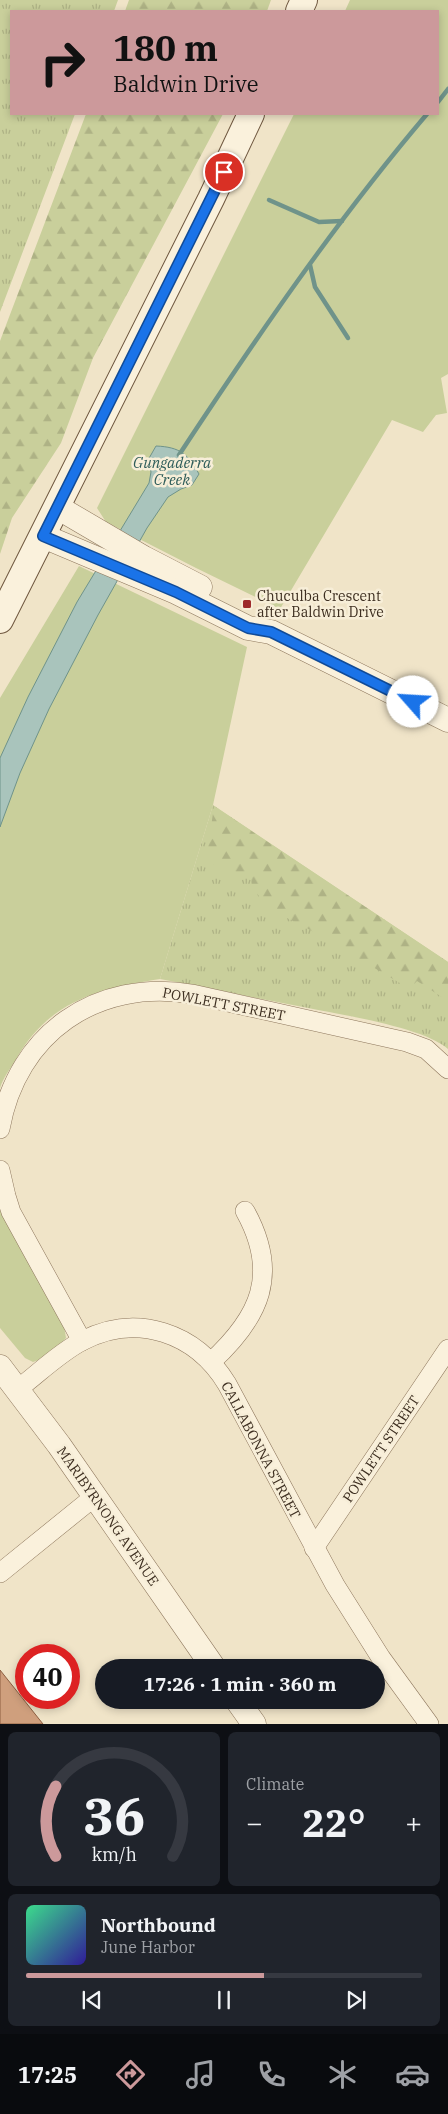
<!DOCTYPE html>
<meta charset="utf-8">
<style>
body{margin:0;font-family:"IBM Plex Serif",serif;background:#20242c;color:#f1f3f6;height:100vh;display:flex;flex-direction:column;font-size:19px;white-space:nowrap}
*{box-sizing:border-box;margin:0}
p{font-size:16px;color:#9ea1a6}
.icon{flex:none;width:28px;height:28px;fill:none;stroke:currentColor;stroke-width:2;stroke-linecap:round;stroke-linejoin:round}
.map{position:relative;height:1724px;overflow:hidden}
.sheet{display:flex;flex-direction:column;gap:8px;padding:8px;background:#0d0f14;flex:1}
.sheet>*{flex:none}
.banner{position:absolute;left:10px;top:10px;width:429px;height:105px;border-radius:0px;box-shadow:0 2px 8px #0003;background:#cc999b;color:#111;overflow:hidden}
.speed{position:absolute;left:15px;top:1644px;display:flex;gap:10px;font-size:25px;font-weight:700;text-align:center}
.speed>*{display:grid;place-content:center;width:65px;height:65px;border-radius:50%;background:#171b24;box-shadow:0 2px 8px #0003;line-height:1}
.speed .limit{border:8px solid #d22;background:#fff;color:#111}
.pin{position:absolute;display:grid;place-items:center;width:42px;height:42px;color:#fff;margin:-21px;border:2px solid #fff;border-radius:50%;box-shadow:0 1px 5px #0007}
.me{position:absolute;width:55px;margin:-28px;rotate:296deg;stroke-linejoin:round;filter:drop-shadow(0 0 4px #0008)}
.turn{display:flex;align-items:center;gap:18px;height:105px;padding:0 20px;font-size:22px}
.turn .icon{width:65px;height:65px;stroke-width:2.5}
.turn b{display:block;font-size:35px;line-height:42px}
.big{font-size:38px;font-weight:700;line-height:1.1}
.sheet .card{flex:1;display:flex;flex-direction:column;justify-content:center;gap:8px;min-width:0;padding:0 18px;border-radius:8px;background:#20242c}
.sheet .dial{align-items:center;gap:0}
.dial svg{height:130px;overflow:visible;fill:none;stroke:#363941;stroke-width:7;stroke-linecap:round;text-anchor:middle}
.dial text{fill:#f1f3f6;stroke:none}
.song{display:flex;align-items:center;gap:15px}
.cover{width:60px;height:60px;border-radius:8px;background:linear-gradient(135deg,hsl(150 70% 55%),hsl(250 70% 35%))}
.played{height:5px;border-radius:2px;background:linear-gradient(90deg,#cc999b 60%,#363941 60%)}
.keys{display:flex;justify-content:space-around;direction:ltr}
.heat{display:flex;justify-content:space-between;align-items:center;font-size:28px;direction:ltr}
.sheet .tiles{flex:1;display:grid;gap:8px;grid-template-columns:1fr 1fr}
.card:last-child{grid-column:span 2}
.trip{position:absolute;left:95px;top:1659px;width:290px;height:50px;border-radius:25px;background:#171b24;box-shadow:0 2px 8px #0003;font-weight:700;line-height:50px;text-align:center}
.dock{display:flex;height:80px;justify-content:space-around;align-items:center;background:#090b0e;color:#9ea1a6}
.dock .icon{width:35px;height:35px}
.dock .selected{color:#cc999b}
.dock b{font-size:22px;color:#f1f3f6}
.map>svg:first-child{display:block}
.grass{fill:url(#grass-tufts)}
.forest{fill:url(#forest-firs)}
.green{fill:#c9cf9b}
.water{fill:#a9c4bc;stroke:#6f938a}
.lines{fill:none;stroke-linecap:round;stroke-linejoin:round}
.stream{stroke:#6f938a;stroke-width:4.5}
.building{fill:#cf9f7d;stroke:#8d5f41}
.minor-casing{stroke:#8d765c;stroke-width:20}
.tertiary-casing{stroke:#8d765c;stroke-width:25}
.secondary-casing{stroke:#6f573f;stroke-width:28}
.minor{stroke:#faf1dc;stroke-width:19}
.tertiary{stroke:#faf1dc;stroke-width:24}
.secondary{stroke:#faf1dc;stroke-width:26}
.route-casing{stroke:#114b97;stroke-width:12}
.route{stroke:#1a73e8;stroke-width:9}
.poi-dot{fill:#9e2a2b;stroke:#f7eed8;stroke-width:2}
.labels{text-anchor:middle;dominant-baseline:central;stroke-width:5;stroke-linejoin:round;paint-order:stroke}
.poi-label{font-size:14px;fill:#3d2e20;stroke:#f7eed8;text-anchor:start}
.street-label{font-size:14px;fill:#3d2e20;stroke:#f7eed8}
.water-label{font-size:15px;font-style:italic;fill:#2f5d5a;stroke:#f7eed8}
</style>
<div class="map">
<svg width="448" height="1724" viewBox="0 0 448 1724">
<defs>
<pattern id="grass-tufts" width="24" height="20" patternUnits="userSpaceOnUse" patternTransform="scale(1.25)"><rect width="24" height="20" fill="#c9cf9b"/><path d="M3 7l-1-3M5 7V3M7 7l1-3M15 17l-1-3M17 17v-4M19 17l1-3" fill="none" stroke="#aeb285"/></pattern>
<pattern id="forest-firs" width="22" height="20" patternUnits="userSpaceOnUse" patternTransform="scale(1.25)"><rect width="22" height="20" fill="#c9cf9b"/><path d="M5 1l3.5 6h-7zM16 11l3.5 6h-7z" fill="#aeb285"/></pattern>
</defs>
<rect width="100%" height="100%" fill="#f0e4c8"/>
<!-- grass -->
<g class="grass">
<polygon points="0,0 118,0 114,11 11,11 11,114 75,114 0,312"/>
<path d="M213 805 448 962V1049C424 1027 337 1014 303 1007 255 998 208 988 160 979Z"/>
</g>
<!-- forest -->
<g class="forest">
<polygon points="129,0 271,0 267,11 125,11"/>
<polygon points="86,114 223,114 93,358 61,443 12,518 0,554 0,341"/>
<polygon points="214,806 448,962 448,1001 417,981 410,989 305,927 271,910 252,888 250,865 241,879 214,865 207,855"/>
</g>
<!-- green -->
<g class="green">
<polygon points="350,0 448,0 448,374 441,378 447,413 436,415 423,432 392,420 280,609 196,568 106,522 97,508 294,114 438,114 438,11 345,11"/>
<path d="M79 566 247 647 213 805 160 979C97 989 48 1001 15 1061 10 1069 3 1078 0 1088V698Z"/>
<path d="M0 1207 6 1222 64 1326 66 1338C57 1348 47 1358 33 1362L25 1358 0 1328Z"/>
</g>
<!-- water -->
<path class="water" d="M156 446C180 447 188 454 199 474L192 485 181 489 168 497 147 528 98 615 49 709 20 773 0 827V758L28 697 77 602 149 483 151 472 148 460Z"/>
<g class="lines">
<!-- stream -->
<g class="stream">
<polyline points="438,102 448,89"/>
<polyline points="269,200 319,222 342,221"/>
<polyline points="310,265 315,287 348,338"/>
<path d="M179 455C256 338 336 221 427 114"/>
</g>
</g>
<!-- building -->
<polygon class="building" points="0,1670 43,1724 0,1724"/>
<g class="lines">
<defs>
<g id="minor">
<path d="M0 1129C17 1033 97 978 192 994L407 1042 426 1049 448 1069"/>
<polyline points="0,1170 6,1196 11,1212 82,1341"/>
<path d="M211 1362C260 1317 280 1274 245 1211"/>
<path d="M18 1389C39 1373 59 1353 82 1341 137 1312 196 1333 227 1384L335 1585 381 1658 429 1724"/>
<polyline points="314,1548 448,1349"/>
<polyline points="0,1573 94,1497"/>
</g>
<g id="tertiary">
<polyline points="57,507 144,558 200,587"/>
<polyline points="43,536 176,592 248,628 271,632 448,720"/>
<polyline points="0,1367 59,1445 214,1668"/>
<polyline points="237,1700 254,1724"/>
</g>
<g id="secondary">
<polyline points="299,11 304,0"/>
<polyline points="0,620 211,199 251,114"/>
</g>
</defs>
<!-- minor casing -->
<use href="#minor" class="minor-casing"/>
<!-- tertiary casing -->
<use href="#tertiary" class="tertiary-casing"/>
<!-- secondary casing -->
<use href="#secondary" class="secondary-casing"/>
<!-- minor -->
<use href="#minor" class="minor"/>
<!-- tertiary -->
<use href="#tertiary" class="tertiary"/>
<!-- secondary -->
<use href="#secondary" class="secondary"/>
</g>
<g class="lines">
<defs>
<polyline id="route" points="224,172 43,536 176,592 248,628 271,632 413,702"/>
</defs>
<!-- route casing -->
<use href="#route" class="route-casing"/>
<!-- route -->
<use href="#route" class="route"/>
</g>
<!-- markers -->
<rect class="poi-dot" x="242" y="599" width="10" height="10" rx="2.5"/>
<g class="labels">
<!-- poi labels -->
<g class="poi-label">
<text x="257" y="596">Chuculba Crescent<tspan x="257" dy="16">after Baldwin Drive</tspan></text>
</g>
<!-- street labels -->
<g class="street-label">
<text transform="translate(224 1004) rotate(11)">POWLETT STREET</text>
<text transform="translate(381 1449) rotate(-56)">POWLETT STREET</text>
<text transform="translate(261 1450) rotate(62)">CALLABONNA STREET</text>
<text transform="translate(108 1516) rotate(55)">MARIBYRNONG AVENUE</text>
</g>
<!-- water labels -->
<g class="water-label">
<text x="172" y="462">Gungaderra<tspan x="172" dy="17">Creek</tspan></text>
</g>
</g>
</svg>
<div class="speed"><div class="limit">40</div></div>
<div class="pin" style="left:224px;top:172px;background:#d93025"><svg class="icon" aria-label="arrive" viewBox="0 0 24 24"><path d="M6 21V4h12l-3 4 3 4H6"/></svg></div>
<svg class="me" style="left:413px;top:702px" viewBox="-20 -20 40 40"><circle r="19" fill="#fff"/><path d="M0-13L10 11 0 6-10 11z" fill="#1a73e8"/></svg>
<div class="trip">17:26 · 1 min · 360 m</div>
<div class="banner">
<div class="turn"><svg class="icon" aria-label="right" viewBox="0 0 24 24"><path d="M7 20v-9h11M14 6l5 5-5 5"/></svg><div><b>180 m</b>Baldwin Drive</div></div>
</div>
</div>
<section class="sheet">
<div class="tiles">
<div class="card dial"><svg viewBox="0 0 100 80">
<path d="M14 69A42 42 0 1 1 86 69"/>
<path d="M14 69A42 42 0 0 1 14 26" stroke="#cc999b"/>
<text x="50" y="56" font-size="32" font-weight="700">36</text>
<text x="50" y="72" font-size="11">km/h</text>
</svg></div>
<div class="card"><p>Climate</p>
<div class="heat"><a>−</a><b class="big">22°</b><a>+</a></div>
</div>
<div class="card">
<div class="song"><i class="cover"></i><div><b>Northbound</b><p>June Harbor</p></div></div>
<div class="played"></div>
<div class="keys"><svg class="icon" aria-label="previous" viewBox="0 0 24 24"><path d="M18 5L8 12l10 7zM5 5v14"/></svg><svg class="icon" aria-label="pause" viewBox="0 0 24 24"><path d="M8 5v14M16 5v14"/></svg><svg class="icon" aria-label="next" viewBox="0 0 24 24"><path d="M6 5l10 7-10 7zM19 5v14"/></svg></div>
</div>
</div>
</section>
<nav class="dock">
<b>17:25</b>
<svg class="icon selected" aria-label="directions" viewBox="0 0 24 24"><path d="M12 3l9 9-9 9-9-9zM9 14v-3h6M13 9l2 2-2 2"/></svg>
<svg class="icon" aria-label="music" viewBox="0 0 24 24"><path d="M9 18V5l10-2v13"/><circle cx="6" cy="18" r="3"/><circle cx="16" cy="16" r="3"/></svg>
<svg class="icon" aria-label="phone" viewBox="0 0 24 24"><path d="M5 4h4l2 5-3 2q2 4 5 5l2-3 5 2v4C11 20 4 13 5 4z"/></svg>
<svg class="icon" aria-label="climate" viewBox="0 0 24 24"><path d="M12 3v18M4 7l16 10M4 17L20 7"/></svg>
<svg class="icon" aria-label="car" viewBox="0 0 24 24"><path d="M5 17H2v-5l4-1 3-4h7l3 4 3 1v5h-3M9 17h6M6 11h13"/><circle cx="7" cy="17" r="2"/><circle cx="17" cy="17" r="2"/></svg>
</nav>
